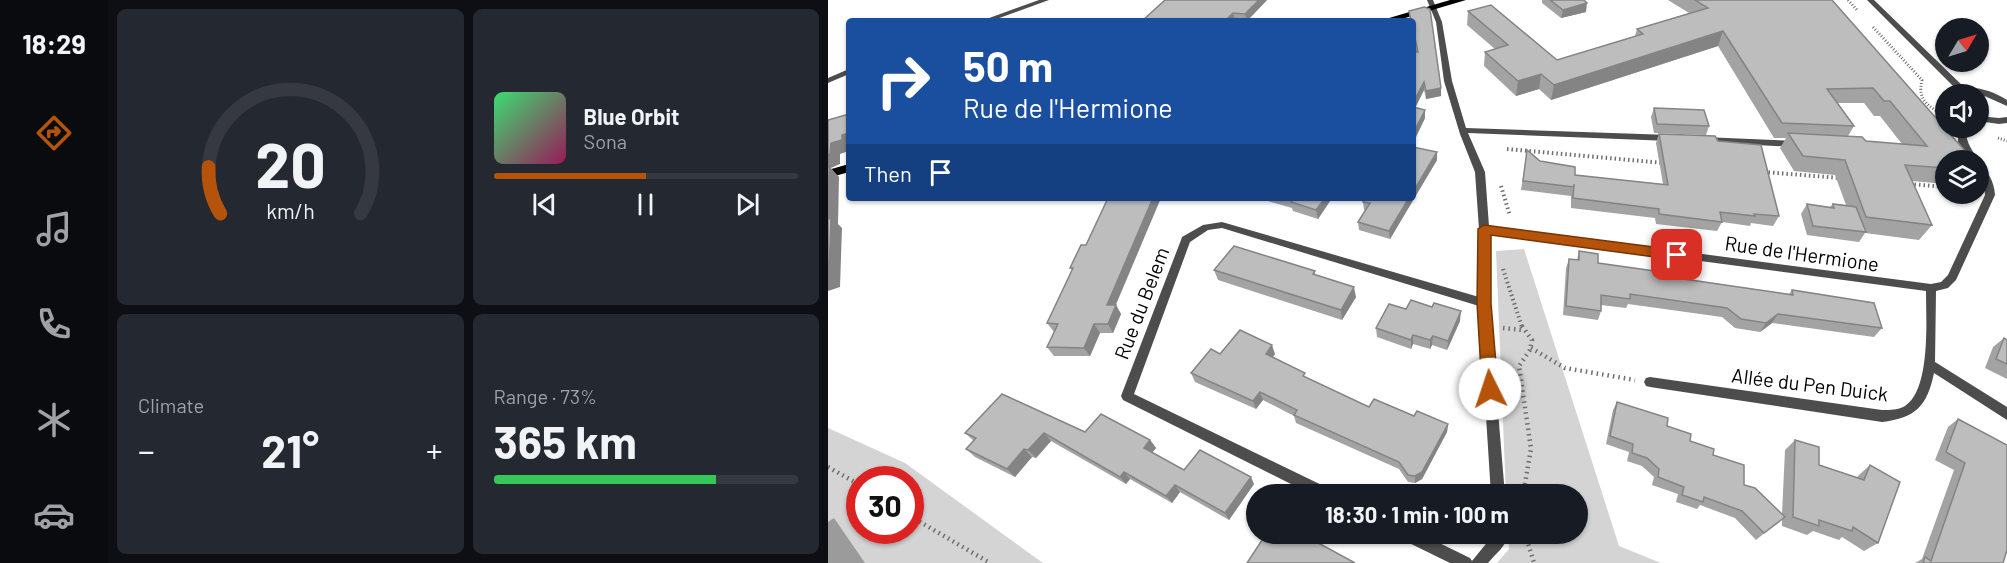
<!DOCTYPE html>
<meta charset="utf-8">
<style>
body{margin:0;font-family:Barlow,sans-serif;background:#242831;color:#f1f3f6;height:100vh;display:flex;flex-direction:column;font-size:22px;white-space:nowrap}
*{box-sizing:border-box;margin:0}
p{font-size:20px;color:#9ea1a6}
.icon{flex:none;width:33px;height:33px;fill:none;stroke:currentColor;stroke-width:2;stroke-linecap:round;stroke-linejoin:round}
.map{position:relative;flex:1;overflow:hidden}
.details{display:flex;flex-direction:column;gap:9px;padding:9px;background:#0d0f14;width:720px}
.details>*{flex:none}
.top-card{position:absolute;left:18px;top:18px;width:570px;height:183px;border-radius:6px;box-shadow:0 2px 4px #0004;background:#1a4fa0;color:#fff;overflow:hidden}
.needle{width:39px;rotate:52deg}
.fabs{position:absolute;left:1107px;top:18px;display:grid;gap:12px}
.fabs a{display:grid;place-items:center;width:54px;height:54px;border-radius:50%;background:#171b24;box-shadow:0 2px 4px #0004;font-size:30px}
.speed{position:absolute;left:18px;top:466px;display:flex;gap:12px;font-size:30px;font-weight:700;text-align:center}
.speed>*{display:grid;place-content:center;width:78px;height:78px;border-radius:50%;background:#171b24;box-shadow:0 2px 4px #0004;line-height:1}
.speed .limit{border:9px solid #d22;background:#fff;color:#111}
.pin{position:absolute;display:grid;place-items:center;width:51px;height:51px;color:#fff;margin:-26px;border-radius:12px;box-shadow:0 3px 9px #0006}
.me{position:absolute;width:66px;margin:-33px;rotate:356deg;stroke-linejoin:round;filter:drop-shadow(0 0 4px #0008)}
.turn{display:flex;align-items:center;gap:21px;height:126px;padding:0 18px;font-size:27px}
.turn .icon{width:78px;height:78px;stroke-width:2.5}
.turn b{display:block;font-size:42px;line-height:51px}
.then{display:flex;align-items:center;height:57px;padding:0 18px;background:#0003;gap:12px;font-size:22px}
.big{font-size:45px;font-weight:700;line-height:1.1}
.details .card{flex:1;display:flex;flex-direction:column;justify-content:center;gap:9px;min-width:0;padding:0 21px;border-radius:9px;background:#242831}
.details .dial{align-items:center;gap:0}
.dial svg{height:156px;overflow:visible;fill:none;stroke:#363941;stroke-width:7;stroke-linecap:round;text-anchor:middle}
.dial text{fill:#f1f3f6;stroke:none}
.song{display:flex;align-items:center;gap:18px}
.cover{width:72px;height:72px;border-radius:9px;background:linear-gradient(135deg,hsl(140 70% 55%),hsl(330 70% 35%))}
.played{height:6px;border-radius:3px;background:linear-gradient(90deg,#b45309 50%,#363941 50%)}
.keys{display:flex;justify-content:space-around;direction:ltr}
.heat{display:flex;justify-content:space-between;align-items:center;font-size:33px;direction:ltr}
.charge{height:9px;border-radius:4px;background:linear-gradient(90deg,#34c759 73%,#363941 0)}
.details .tiles{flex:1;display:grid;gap:9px;grid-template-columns:repeat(2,1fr)}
.trip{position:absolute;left:418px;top:484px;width:342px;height:60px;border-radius:30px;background:#171b24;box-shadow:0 2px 4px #0004;font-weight:700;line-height:60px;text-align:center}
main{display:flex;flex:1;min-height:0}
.tabs{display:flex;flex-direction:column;width:108px;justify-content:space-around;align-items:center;background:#090b0e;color:#9ea1a6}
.tabs .icon{width:42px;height:42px}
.tabs .current{color:#b45309}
.tabs b{font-size:27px;color:#f1f3f6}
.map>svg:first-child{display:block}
.green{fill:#d4d4d4;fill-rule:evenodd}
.water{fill:#9b9b9b}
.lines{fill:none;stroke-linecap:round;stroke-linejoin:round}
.path-far2{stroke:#6f6f6f;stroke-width:3;stroke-dasharray:1 2;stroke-linecap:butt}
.path-far1{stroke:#6f6f6f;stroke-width:4;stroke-dasharray:1.5 3;stroke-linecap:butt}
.path{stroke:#6f6f6f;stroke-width:4.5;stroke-dasharray:1.5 4;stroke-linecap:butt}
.minor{fill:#4d4d4d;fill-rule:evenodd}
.major{fill:#000;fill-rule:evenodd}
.wall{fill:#a3a3a3;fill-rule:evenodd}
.shaded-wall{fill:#848484}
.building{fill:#bdbdbd;stroke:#848484;stroke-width:1.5}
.route{fill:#b45309;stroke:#753606;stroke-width:1.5}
.labels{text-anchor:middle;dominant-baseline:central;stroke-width:4.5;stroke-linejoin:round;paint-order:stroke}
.street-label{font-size:20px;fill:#000;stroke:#fff}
</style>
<main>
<nav class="tabs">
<b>18:29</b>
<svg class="icon current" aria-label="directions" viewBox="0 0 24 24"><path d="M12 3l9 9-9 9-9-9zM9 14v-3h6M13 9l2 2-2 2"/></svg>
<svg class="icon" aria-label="music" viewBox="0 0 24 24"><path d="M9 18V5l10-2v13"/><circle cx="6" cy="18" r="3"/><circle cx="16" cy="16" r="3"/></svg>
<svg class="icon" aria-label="phone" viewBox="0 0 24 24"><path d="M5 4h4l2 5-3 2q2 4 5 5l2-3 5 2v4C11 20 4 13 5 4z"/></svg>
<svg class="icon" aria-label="climate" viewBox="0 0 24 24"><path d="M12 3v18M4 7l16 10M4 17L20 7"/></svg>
<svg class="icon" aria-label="car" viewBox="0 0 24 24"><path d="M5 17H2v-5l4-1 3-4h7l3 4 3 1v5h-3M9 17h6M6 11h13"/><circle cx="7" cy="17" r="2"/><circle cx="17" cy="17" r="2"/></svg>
</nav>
<section class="details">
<div class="tiles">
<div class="card dial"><svg viewBox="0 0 100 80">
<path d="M14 69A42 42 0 1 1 86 69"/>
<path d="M14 69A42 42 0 0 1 8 45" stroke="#b45309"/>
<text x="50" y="56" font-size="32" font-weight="700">20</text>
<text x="50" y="72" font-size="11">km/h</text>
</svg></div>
<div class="card">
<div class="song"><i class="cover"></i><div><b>Blue Orbit</b><p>Sona</p></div></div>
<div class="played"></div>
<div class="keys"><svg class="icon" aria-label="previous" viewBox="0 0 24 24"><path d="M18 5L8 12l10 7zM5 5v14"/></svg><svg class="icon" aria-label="pause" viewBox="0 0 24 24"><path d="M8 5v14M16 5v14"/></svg><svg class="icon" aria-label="next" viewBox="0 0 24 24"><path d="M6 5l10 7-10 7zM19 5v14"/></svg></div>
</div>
<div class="card"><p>Climate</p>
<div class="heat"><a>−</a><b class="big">21°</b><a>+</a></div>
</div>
<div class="card"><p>Range · 73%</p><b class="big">365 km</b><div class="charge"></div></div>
</div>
</section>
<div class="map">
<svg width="1179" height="563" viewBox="0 0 1179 563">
<rect width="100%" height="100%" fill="#fff"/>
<!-- green -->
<g class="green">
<polygon points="696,249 791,546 833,563 669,563 681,549 680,534 750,534 750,495 678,495 668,251"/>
<path d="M0 428 77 463 215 563H0ZM32 480H82V531H32Z"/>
</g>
<!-- water -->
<polygon class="water" points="6,518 37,563 0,563 0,522"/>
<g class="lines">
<!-- path-far2 -->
<g class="path-far2">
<polyline points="1020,0 1030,11"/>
<path d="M1045 27 1094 80C1089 101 1101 107 1118 116"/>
<polyline points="1170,138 1179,141"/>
</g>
<!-- path-far1 -->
<g class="path-far1">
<polyline points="679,149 836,163"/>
<polyline points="936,172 1012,178"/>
<polyline points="1082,184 1118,187"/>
<polyline points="673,186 682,216"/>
<polyline points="675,269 694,327"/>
</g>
<!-- path -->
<g class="path">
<polyline points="694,326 704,340 702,350 691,366 703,449 695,495"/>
<polyline points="675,328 695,330"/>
<polyline points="703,348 737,368 807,380"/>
<polyline points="0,467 32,485"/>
<polyline points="82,516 162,563"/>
<polyline points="697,534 706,563"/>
</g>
<!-- minor -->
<g class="minor">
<polygon points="211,0 221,0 163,21 153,21"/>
<path d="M599 0H605L614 22 624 81 638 128 842 135 846 138 842 141 640 133 657 172 661 226 1103 284 1113 282 1120 275 1157 195C1157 182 1150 174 1150 160H1144L1130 142V128H1138C1136 154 1166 167 1167 195L1128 280 1120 288 1108 291 1107 362 1179 407V420L1106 373C1099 406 1088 418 1054 422L822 387 818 386 816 382 818 378 822 377 1054 410C1062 410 1071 410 1077 406 1103 389 1098 319 1098 291L661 233V303L677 495H663L651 306 394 228 380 230 362 242 306 394 504 490 506 495H485L295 400 293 396 353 240 354 237 375 225 394 222 651 297V229L647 172 632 134 616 81 608 22Z"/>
<path d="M1039 0H1046L1137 88C1152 87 1166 92 1179 100V106L1152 94 1139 93 1123 94 1129 90Z"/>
<polygon points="21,69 21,74 0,83 0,78"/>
<polygon points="1150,116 1171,118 1179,117 1179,123 1171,124 1150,121"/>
<polygon points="875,137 968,141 972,144 968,147 872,142 871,140"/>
<path d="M571 534H593L642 558 644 561 666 534H680C679 546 667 554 660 563H622L573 539Z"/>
</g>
<!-- major -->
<g class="major">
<polygon points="622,0 638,0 567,21 551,21"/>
<polygon points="21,164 21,172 0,178 0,170"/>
</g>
</g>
<!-- wall -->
<g class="wall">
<polygon points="439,0 419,21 407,19 405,21 314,21"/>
<polygon points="714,0 756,0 758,12 733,18 714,3"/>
<path d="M840 0H1004L1118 160V184L1084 181 1104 225 1091 240 1037 233 1031 242 979 235 973 214 979 204 1002 207 1005 204 1018 205 1007 175 966 171 952 148 958 138H946L890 46 723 100 711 89 688 96 656 66 657 52 667 49 639 25 640 11 729 60 807 36 809 29 861 13ZM1010 103H1036L1046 116H1052L1074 144 1038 141 1020 136 1026 126Z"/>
<polygon points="581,11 613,88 613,96 598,99 596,90 587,108 597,118 585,143 588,51 585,37 585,21 582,21"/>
<polygon points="826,108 881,126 878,135 826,133 823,117"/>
<polygon points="831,134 890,141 951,216 945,226 923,223 922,226 894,222 889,231 828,224 827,218 743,208 743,196 693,190 699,150 712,161 747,175 835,184 828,143"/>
<polygon points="609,160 562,239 531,230 530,222 538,210 536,210 535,202"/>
<polygon points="429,198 504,198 490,219 465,211 464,208"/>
<polygon points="253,245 293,314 285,333 272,333 262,356 226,356 219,347 226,332 219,323 244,270 242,268"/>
<polygon points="751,251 770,263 856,279 961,294 964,290 1054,328 1046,337 944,323 932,332 907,328 894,317 800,304 798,308 773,305 773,311 770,320 735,315 738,268 741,259 749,260"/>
<polygon points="386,270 487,271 487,275 528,297 514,320 390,280"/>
<polygon points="578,309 632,321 619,350 604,345 602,349 585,344 583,349 549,337 548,328"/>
<polygon points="1176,338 1179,340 1179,379 1157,368 1165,347"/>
<polygon points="392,354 447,354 444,357 479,378 541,407 620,424 619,432 594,479 587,483 580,482 571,469 468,423 466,416 435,400 428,409 367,382 363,373"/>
<polygon points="789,402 839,426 885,455 916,485 954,514 957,450 967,440 991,465 1029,478 1030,476 1042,465 1050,543 1036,551 1014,537 1011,540 985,531 979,535 954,526 954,519 928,540 907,518 872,505 869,509 848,502 850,494 824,485 826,477 814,466 799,461 801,452 778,444 785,410"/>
<polygon points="1130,419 1175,563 1087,563 1094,559 1126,470 1107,460 1120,427"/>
<polygon points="257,432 322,440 328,448 324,453 356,470 426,484 401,520 352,492 344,503 302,479 298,484 223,441 208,458 204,457 187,477 147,457 138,449 146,441 137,433"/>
</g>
<!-- shaded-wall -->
<g class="shaded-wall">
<polygon points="431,0 439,0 419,21 417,14"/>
<polygon points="759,3 758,12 733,18 735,10"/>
<polygon points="405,13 407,19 405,21 397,21"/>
<polygon points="895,31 890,46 723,100 726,85"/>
<polygon points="713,74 711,89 688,96 690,81"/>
<polygon points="596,82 596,90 585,112 585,103"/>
<polygon points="613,88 613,96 598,99 598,91"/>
<polygon points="597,110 597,118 585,143 585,134"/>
<polygon points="21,133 21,151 12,154 12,164 3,168 11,177 10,224 14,228 12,287 0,291 0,155 3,143 14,135"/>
<polygon points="609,152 609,160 562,239 561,231 581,198 585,198 585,192"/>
<polygon points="325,198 333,198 284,314 279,305"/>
<polygon points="497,198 504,198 490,219 488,210"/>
<polygon points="526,287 528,297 514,320 513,310"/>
<polygon points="288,305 293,314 285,333 280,324"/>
<polygon points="633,311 632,321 619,350 620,341"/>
<polygon points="950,314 944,323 932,332 938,323"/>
<polygon points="266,324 272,333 262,356 256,348"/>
<polygon points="585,335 585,344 583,349 583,340"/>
<polygon points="605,336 604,345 602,349 602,340"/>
<polygon points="444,345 447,354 440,363 438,354"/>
<polygon points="432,392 435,400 428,409 425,401"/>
<polygon points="620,424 619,432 594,479 587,483 587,476"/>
<polygon points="216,433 223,441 208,458 200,450"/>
<polygon points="322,440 328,448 321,456 316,448"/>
<polygon points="196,449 204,457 187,477 179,469"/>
<polygon points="296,472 302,479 298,484 292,477"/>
<polygon points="423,477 426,484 401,520 397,513"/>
<polygon points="347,485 352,492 344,503 338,496"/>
</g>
<!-- building -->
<g class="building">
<polygon points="337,0 431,0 417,14 405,13 397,21 314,21"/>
<polygon points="722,0 756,0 759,3 735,10"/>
<polygon points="867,0 1004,0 1145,160 1118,160 1118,168 1077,165 1104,225 1038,217 1017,160 975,156 960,133 1034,137 1038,141 1099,146 1062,101 1056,101 1045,88 999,89 1026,126 954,123 895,31 726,85 713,74 690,81 657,52 680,45 640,11 663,5 729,60 815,34 809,29 880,8"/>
<polygon points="596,7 602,9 613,88 598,91 596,82 585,103 585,51 590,52 585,29 585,21 583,21 581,11"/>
<polygon points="585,107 597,110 585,134"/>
<polygon points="826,108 876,110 881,126 829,124"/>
<polygon points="21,114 21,133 14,135 14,140 3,143 2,154 0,155 0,120"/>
<polygon points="831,134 887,136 890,141 933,145 951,216 926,214 927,216 892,212 894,222 831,214 831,209 745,198 746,184 746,187 695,181 699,150 712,161 747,167 747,175 840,185"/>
<polygon points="585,147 609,152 585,192"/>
<polygon points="0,167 2,167 0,213"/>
<polygon points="280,198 325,198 279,305 288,305 280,324 266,324 256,348 219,347 230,324 219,323 245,268 242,268 253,245 258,245"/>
<polygon points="458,198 497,198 488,210 463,202 465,200"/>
<polygon points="537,198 581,198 561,231 530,222 542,203 535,202"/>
<polygon points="979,204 1006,208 1005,204 1028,207 1038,232 985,226"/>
<polygon points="3,218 1,277 0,277 0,219"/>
<polygon points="406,246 487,271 485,274 526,287 513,310 386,270"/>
<polygon points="751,251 770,254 770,263 855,275 856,279 965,295 964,290 1046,303 1054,328 950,314 938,323 913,319 899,308 802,294 802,299 773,295 773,311 738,306 741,259 751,260"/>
<polygon points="583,300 604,307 606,303 633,311 620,341 605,336 602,340 585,335 583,340 548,328 561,304 578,309"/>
<polygon points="412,330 444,345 438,354 477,373 475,376 541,407 546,399 586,416 589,411 620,424 594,472 587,476 580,475 571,462 466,415 469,410 432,392 425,401 363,373 383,349 392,354"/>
<polygon points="1176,338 1179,340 1179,364 1168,359"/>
<polygon points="174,394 257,432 273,414 322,440 316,448 356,470 372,450 423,477 397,513 347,485 338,496 296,472 292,477 216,433 200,450 196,449 179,469 138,449 148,438 137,433"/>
<polygon points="789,402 840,418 839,426 863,434 862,441 886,449 885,455 916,465 916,485 927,488 957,517 936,533 914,511 876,497 875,502 854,495 856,487 830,477 831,469 819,458 804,453 805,444 782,436"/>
<polygon points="1130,419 1179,445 1179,550 1175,563 1095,563 1097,557 1103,561 1137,463 1118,452"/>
<polygon points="967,440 991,447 991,465 1036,480 1042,465 1072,482 1050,543 1025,527 1024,531 991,520 991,526 965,517"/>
<polygon points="438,534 474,534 527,563 419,563"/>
</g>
<!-- route -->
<polygon class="route" points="656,225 849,250 855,255 849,260 663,235 663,303 670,389 668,394 662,396 657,394 654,389 649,303 650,229"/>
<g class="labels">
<!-- street labels -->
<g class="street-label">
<text transform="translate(974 253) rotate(8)">Rue de l'Hermione</text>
<text transform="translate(313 303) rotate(-69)">Rue du Belem</text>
<text transform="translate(982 384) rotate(7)">Allée du Pen Duick</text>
</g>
</g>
</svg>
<div class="fabs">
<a><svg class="needle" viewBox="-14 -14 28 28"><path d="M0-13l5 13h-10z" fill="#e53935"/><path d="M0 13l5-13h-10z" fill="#9ea1a6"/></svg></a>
<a><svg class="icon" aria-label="sound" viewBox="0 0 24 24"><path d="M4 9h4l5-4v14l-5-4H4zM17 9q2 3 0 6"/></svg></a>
<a><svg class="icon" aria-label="layers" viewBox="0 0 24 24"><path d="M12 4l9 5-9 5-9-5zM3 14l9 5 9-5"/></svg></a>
</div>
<div class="speed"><div class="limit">30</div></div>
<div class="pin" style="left:849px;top:255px;background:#d93025"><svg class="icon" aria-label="arrive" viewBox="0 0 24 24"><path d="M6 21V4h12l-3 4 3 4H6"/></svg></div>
<svg class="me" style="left:662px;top:389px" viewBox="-20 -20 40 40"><circle r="19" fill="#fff"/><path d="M0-13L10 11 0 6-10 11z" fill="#b45309"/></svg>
<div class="trip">18:30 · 1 min · 100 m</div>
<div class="top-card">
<div class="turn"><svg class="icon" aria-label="right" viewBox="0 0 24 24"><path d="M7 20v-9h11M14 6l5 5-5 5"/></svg><div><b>50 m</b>Rue de l'Hermione</div></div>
<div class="then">Then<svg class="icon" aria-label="arrive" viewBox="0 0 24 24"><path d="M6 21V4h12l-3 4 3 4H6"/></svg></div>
</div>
</div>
</main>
